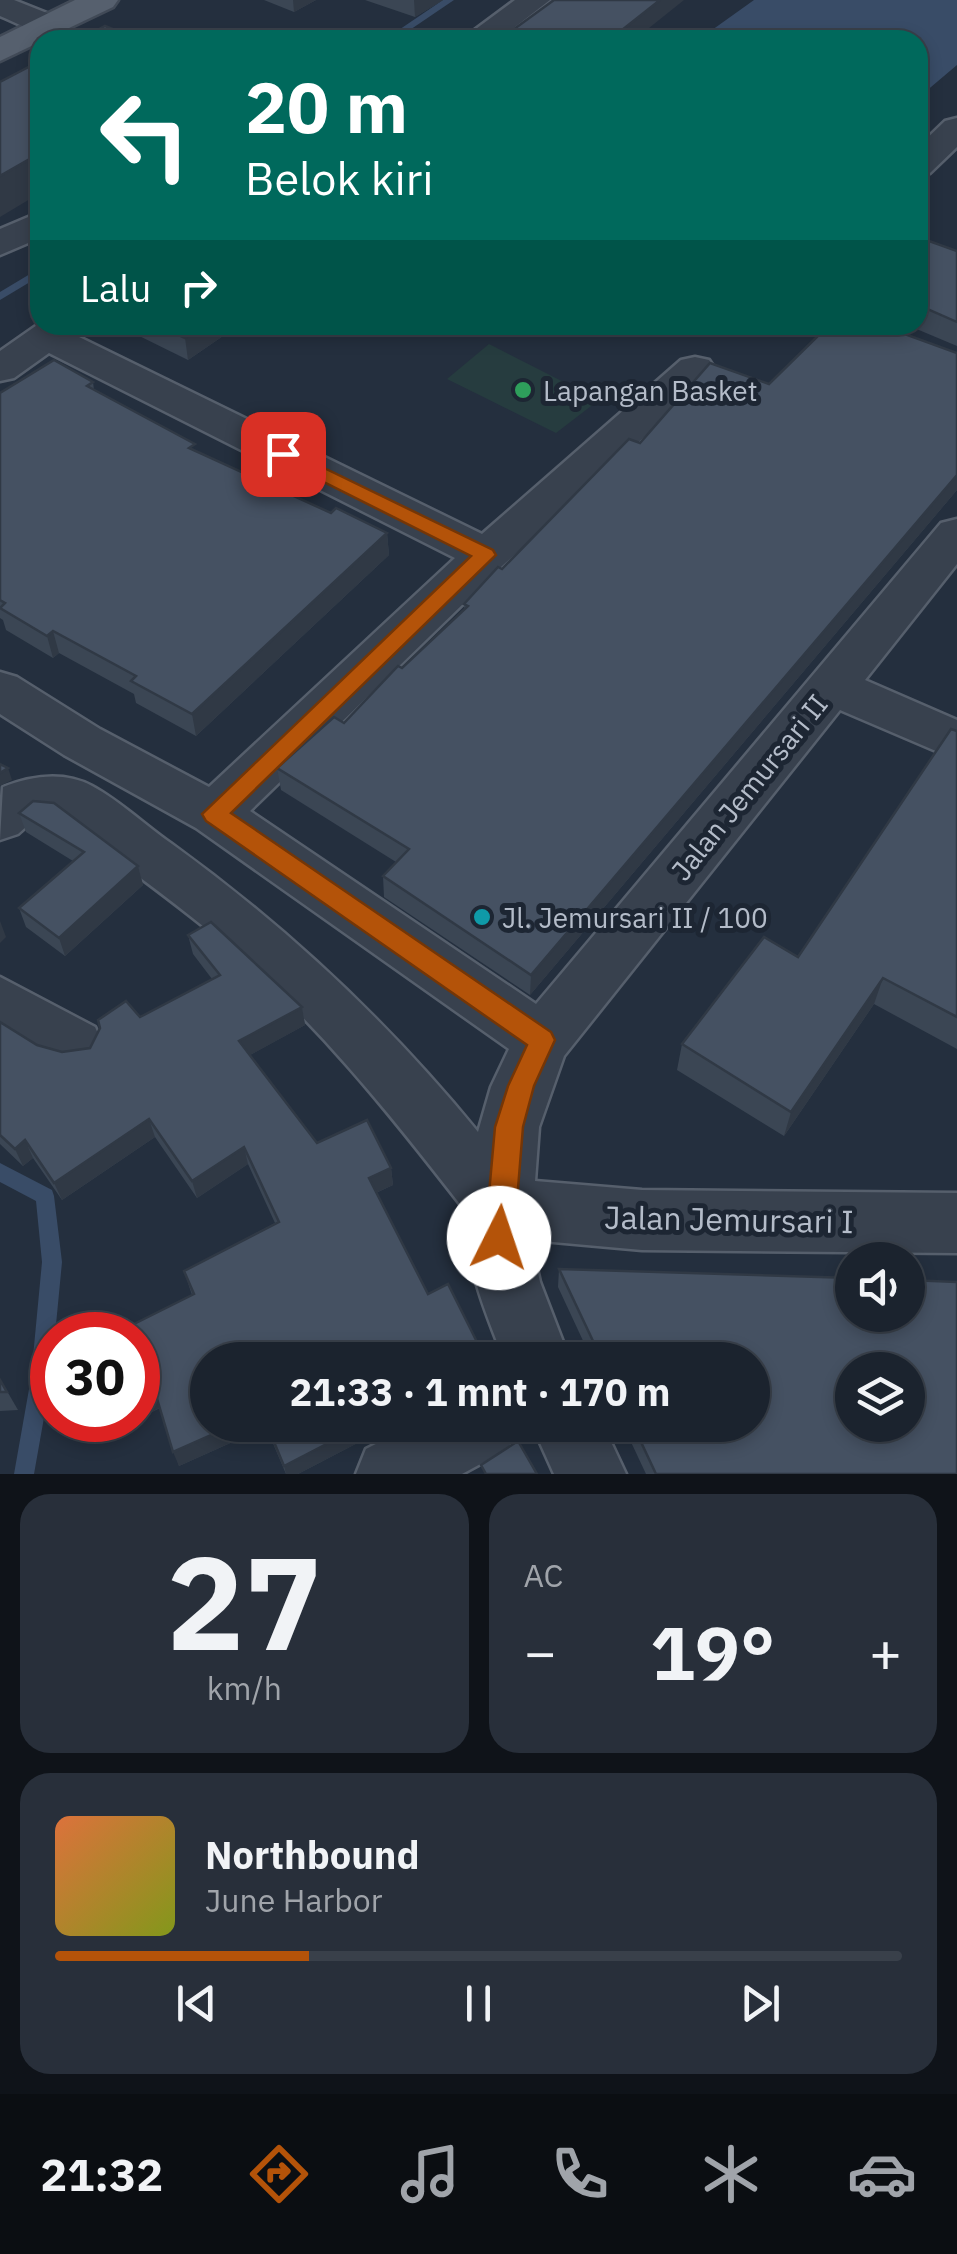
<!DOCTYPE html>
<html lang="id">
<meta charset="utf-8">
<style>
body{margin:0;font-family:"IBM Plex Sans",sans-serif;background:#282f3a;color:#f1f3f6;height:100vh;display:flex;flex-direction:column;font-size:38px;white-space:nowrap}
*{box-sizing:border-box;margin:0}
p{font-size:32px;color:#a0a4aa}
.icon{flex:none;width:55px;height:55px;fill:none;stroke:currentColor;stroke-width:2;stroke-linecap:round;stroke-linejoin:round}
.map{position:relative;height:1474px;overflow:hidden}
.details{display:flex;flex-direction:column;gap:20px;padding:20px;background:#0f1319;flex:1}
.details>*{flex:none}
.guide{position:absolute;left:30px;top:30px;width:898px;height:305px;border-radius:30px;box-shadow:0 5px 15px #0003,0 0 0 2px #39404a;background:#00695c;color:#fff;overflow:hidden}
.tools{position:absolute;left:835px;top:1242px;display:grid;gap:20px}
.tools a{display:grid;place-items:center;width:90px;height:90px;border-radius:50%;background:#1b232e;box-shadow:0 5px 15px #0003,0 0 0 2px #39404a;font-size:50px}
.speed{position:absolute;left:30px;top:1312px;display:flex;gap:20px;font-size:50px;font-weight:700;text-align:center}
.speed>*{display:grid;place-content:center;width:130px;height:130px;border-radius:50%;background:#1b232e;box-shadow:0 5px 15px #0003,0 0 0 2px #39404a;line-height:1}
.speed .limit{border:15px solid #d22;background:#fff;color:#111}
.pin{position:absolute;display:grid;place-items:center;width:85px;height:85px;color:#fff;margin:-42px;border-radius:20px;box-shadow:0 5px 15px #0006}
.me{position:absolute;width:110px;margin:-55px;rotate:4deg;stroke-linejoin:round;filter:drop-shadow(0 0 8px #0008)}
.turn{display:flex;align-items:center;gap:35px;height:210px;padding:0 50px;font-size:45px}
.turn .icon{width:130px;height:130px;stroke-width:2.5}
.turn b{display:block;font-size:70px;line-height:85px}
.then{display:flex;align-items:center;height:95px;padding:0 50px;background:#0003;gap:20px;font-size:38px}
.big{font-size:75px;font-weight:700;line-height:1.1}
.details .tile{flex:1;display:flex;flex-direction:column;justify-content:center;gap:15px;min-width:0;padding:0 35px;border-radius:30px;background:#282f3a}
.details .dial{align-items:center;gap:0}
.dial b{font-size:130px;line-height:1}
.song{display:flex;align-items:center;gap:30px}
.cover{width:120px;height:120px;border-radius:15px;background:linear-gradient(135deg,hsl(20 70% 55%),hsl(70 70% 35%))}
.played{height:10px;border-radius:5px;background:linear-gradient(90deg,#b45309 30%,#39404a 30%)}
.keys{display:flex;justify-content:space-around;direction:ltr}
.heat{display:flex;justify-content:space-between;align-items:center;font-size:55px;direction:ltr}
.details .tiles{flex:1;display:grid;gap:20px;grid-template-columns:1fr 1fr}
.tile:last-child{grid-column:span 2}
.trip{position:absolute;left:190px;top:1342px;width:580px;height:100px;border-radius:50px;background:#1b232e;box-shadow:0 5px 15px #0003,0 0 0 2px #39404a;font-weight:700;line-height:100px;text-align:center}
.tabs{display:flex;height:160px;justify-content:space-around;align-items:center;background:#0b0e12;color:#a0a4aa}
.tabs .icon{width:70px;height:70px}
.tabs .selected{color:#b45309}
.tabs b{font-size:45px;color:#f1f3f6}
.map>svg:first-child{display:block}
.green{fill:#263c3f}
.water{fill:#394c67}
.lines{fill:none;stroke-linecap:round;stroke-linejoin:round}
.stream{fill:#394c67;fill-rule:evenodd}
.minor-casing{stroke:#565f6c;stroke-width:5}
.major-casing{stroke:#414a57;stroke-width:5}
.minor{fill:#38414e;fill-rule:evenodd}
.major{fill:#56606e;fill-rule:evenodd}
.wall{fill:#3b4654;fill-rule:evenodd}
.shaded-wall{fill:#303945}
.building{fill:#455162;stroke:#303945;stroke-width:2.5;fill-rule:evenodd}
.route{fill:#b45309;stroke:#753606;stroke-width:2.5}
.leisure-dot{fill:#2e9e5b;stroke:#1d2633;stroke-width:4}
.culture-dot{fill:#0f9aa8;stroke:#1d2633;stroke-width:4}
.labels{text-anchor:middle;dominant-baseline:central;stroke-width:10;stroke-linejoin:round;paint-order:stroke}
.poi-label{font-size:28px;fill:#b4bcc9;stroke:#1d2633;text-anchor:start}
.street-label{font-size:28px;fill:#b4bcc9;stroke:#1d2633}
.near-street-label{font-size:32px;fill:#b4bcc9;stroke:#1d2633}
</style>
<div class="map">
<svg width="957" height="1474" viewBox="0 0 957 1474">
<rect width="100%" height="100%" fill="#242f3e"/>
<!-- green -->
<polygon class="green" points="489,344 599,400 556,433 447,379"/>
<!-- water -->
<polygon class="water" points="754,0 957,0 957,65 918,98 918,40 698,40"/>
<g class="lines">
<!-- stream -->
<g class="stream">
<polygon points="443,0 454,0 395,40 384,40"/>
<polygon points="40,268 40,276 0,300 0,292"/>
<polygon points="0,1163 52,1190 54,1196 62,1262 55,1335 52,1335 51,1378 34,1474 14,1474 31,1378 42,1262 36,1201 0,1182"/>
</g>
<defs>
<g id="minor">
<path d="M0 0H14L62 19 67 26 62 33C41 38 20 24 0 16Z"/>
<polygon points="515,0 550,0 498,40 461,40"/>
<polygon points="957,118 957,147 930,173 918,176 918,147 945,121"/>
<polygon points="40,212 40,238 0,255 0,229"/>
<path d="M40 323 83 325 75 335 482 534 681 360 695 357 709 360 715 369 709 378 502 566 250 811 536 1004 941 523 957 519V564L865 680 957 720V760L840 710 564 1056 539 1127 535 1181 642 1190 957 1193V1253L642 1250 531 1240 540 1282 570 1360H504C487 1314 464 1267 470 1217 392 1116 312 1015 213 934 164 894 112 857 61 819L38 816 18 834 0 840 3 787C31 776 64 771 92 786 120 801 146 826 172 844 288 928 388 1022 478 1132L491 1087 509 1049 196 828 64 755 0 714V672L17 677 100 729 209 787 455 558 49 353 14 378 0 381V351Z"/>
<path d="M0 977 95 1027 103 1045 95 1063C57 1077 32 1050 0 1031Z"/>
<polygon points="413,1425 518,1425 508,1449 462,1474 356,1474 366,1449"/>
<polygon points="532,1425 603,1425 626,1474 554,1474"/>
</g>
<polygon id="major" points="75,0 118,0 113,7 0,61 0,37"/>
</defs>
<!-- minor casing -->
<use href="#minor" class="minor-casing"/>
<!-- major casing -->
<use href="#major" class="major-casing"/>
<!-- minor -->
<use href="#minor" class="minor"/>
<!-- major -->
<use href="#major" class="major"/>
</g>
<!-- wall -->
<g class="wall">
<polygon points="264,0 316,0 294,12"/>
<polygon points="365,0 443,0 415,17"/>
<polygon points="918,237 957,251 957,346 907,325 918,325"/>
<polygon points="117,325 239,325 188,360"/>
<polygon points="957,353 957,490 530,995 384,897 383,876 396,862 281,790 277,768 344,723 464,610 464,604 640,443 769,384"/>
<polygon points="93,382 94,390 196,451 331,513 387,533 389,555 196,736 136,703 134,694 59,653 53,658 6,630 3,620 0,618 0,393"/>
<polygon points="957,731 957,1049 874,1004 784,1136 677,1070 682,1044 798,957"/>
<polygon points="19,813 138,866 143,885 65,956 26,927 19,908 73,861 26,832"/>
<polygon points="188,935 302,1007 305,1025 250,1055 317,1143 391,1168 393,1185 376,1193 208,1425 392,1425 298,1474 286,1474 266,1427 179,1466 160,1408 138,1419 192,1295 184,1271 275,1223 248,1164 197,1198 155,1137 62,1200 33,1158 23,1166 0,1144 0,1022 37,1045 62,1052 90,1048 140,1017 212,979 193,954"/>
<path d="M559 1269 852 1278V1315H908V1280L957 1282V1474H646L623 1425H752V1360H592L558 1287ZM852 1370H908V1425H852Z"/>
<polygon points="0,1379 18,1410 0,1411"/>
</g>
<!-- shaded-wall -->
<g class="shaded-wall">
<polygon points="293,0 316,0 294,12"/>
<polygon points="414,0 443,0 415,17"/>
<polygon points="660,0 684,0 634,40 611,40 612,38"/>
<polygon points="40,153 40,193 0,217 0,176"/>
<polygon points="203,325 239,325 188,360 185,338"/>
<polygon points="957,475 957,490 530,995 531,975"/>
<polygon points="387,533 389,555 196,736 192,714"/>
<polygon points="53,631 59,653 53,658 47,636"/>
<polygon points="8,768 12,780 0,786 0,773"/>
<polygon points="138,866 143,885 65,956 59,938"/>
<polygon points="0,921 6,937 0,943"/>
<polygon points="883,978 874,1004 784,1136 791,1112"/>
<polygon points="302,1007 305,1025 243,1059 239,1041"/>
<polygon points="149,1119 155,1137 62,1200 54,1183"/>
<polygon points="25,1140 33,1158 23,1166 15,1149"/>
<polygon points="244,1147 248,1164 197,1198 192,1181"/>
<polygon points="391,1168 393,1185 371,1195 369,1178"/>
<polygon points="155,1392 161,1407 138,1419 138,1401"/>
<polygon points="105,1420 135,1420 111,1432"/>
<polygon points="234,1425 266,1425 266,1427 179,1466 173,1452"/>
<polygon points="363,1425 392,1425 298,1474 286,1474 284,1466"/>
</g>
<!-- building -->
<g class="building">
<polygon points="554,0 660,0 612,38 617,40 499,40"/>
<polygon points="105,26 140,40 79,40"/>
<polygon points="40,61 40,153 0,176 0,82"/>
<polygon points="918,237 957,251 957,322 918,305"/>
<polygon points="158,325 203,325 185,338"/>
<polygon points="829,325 880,325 957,353 957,475 531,975 383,876 409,849 277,768 334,717 344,723 398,666 402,668 468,606 464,604 498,567 502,569 629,439 640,443 710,363 769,384"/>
<polygon points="54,360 93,382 87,386 195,444 189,448 331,513 336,508 387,533 192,714 131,681 136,676 53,631 47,636 0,608 5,603 0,600 0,393"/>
<polygon points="951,729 957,731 957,1017 883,978 791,1112 682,1044 764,937 798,957"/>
<polygon points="0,764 8,768 0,773"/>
<polygon points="33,801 54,803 138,866 59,938 19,908 84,852 19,813"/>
<polygon points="211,922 302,1007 239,1041 317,1143 367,1120 391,1168 369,1178 428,1294 448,1284 486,1360 208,1360 208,1425 234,1425 173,1452 155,1392 138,1401 138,1335 112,1335 194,1294 184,1271 279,1222 244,1147 192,1181 149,1119 54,1183 25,1140 15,1149 0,1135 0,1022 37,1045 62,1052 90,1048 100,1028 98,1020 126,1001 140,1017 220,975 188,935"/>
<path d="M559 1269 852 1278V1315H908V1280L957 1282V1474H656L633 1425H752V1360H602ZM852 1370H908V1425H852Z"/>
<polygon points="0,1380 7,1392 0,1392"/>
<polygon points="267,1425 363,1425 284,1466"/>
<polygon points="518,1441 537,1474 486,1474 481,1465"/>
</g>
<!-- route -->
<polygon class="route" points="283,448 493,550 496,555 231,813 551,1032 555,1040 534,1086 523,1127 514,1238 509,1247 499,1251 489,1247 485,1238 495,1127 508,1086 527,1045 206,821 202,814 471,556 276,458 276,450"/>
<!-- markers -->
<circle class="leisure-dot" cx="523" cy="390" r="10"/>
<circle class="culture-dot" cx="482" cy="917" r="10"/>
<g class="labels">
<!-- poi labels -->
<g class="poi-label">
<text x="543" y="390">Lapangan Basket</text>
<text x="502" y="917">Jl. Jemursari II / 100</text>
</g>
<!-- street labels -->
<g class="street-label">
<text transform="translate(749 787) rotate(-51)">Jalan Jemursari II</text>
</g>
<!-- near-street labels -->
<g class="near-street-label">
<text transform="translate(729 1219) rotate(1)">Jalan Jemursari I</text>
</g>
</g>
</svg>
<div class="tools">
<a><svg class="icon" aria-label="sound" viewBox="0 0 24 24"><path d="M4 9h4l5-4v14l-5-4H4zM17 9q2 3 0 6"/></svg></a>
<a><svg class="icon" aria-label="layers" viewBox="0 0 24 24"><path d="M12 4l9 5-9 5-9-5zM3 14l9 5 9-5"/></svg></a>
</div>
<div class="speed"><div class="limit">30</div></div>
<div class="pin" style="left:283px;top:454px;background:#d93025"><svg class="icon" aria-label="arrive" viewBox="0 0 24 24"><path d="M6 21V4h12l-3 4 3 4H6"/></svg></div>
<svg class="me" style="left:499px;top:1238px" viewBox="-20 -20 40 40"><circle r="19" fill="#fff"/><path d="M0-13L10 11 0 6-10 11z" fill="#b45309"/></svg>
<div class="trip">21:33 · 1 mnt · 170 m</div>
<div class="guide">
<div class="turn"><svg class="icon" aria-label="left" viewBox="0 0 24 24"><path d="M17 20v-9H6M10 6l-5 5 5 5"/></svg><div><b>20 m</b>Belok kiri</div></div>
<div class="then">Lalu<svg class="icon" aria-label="right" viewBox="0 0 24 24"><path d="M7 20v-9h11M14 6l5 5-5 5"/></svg></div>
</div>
</div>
<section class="details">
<div class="tiles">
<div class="tile dial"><b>27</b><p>km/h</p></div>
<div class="tile"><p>AC</p>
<div class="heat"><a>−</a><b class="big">19°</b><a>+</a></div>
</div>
<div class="tile">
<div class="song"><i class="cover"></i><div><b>Northbound</b><p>June Harbor</p></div></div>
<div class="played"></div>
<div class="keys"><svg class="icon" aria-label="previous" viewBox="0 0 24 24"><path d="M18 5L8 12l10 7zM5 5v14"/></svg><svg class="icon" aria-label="pause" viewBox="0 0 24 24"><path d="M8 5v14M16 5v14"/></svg><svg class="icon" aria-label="next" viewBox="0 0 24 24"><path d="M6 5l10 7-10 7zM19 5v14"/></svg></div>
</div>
</div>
</section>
<nav class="tabs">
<b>21:32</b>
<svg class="icon selected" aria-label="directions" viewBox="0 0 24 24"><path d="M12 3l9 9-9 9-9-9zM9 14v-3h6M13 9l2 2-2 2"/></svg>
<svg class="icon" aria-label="music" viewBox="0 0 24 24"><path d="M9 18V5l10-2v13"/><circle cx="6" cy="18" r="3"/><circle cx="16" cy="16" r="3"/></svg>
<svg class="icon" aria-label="phone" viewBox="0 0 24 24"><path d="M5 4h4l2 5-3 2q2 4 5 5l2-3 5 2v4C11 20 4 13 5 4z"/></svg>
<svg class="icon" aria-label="climate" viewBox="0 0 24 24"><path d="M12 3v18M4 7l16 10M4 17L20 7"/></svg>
<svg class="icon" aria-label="car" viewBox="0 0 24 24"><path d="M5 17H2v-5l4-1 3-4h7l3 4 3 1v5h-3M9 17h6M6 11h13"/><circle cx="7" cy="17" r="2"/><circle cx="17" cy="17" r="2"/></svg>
</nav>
